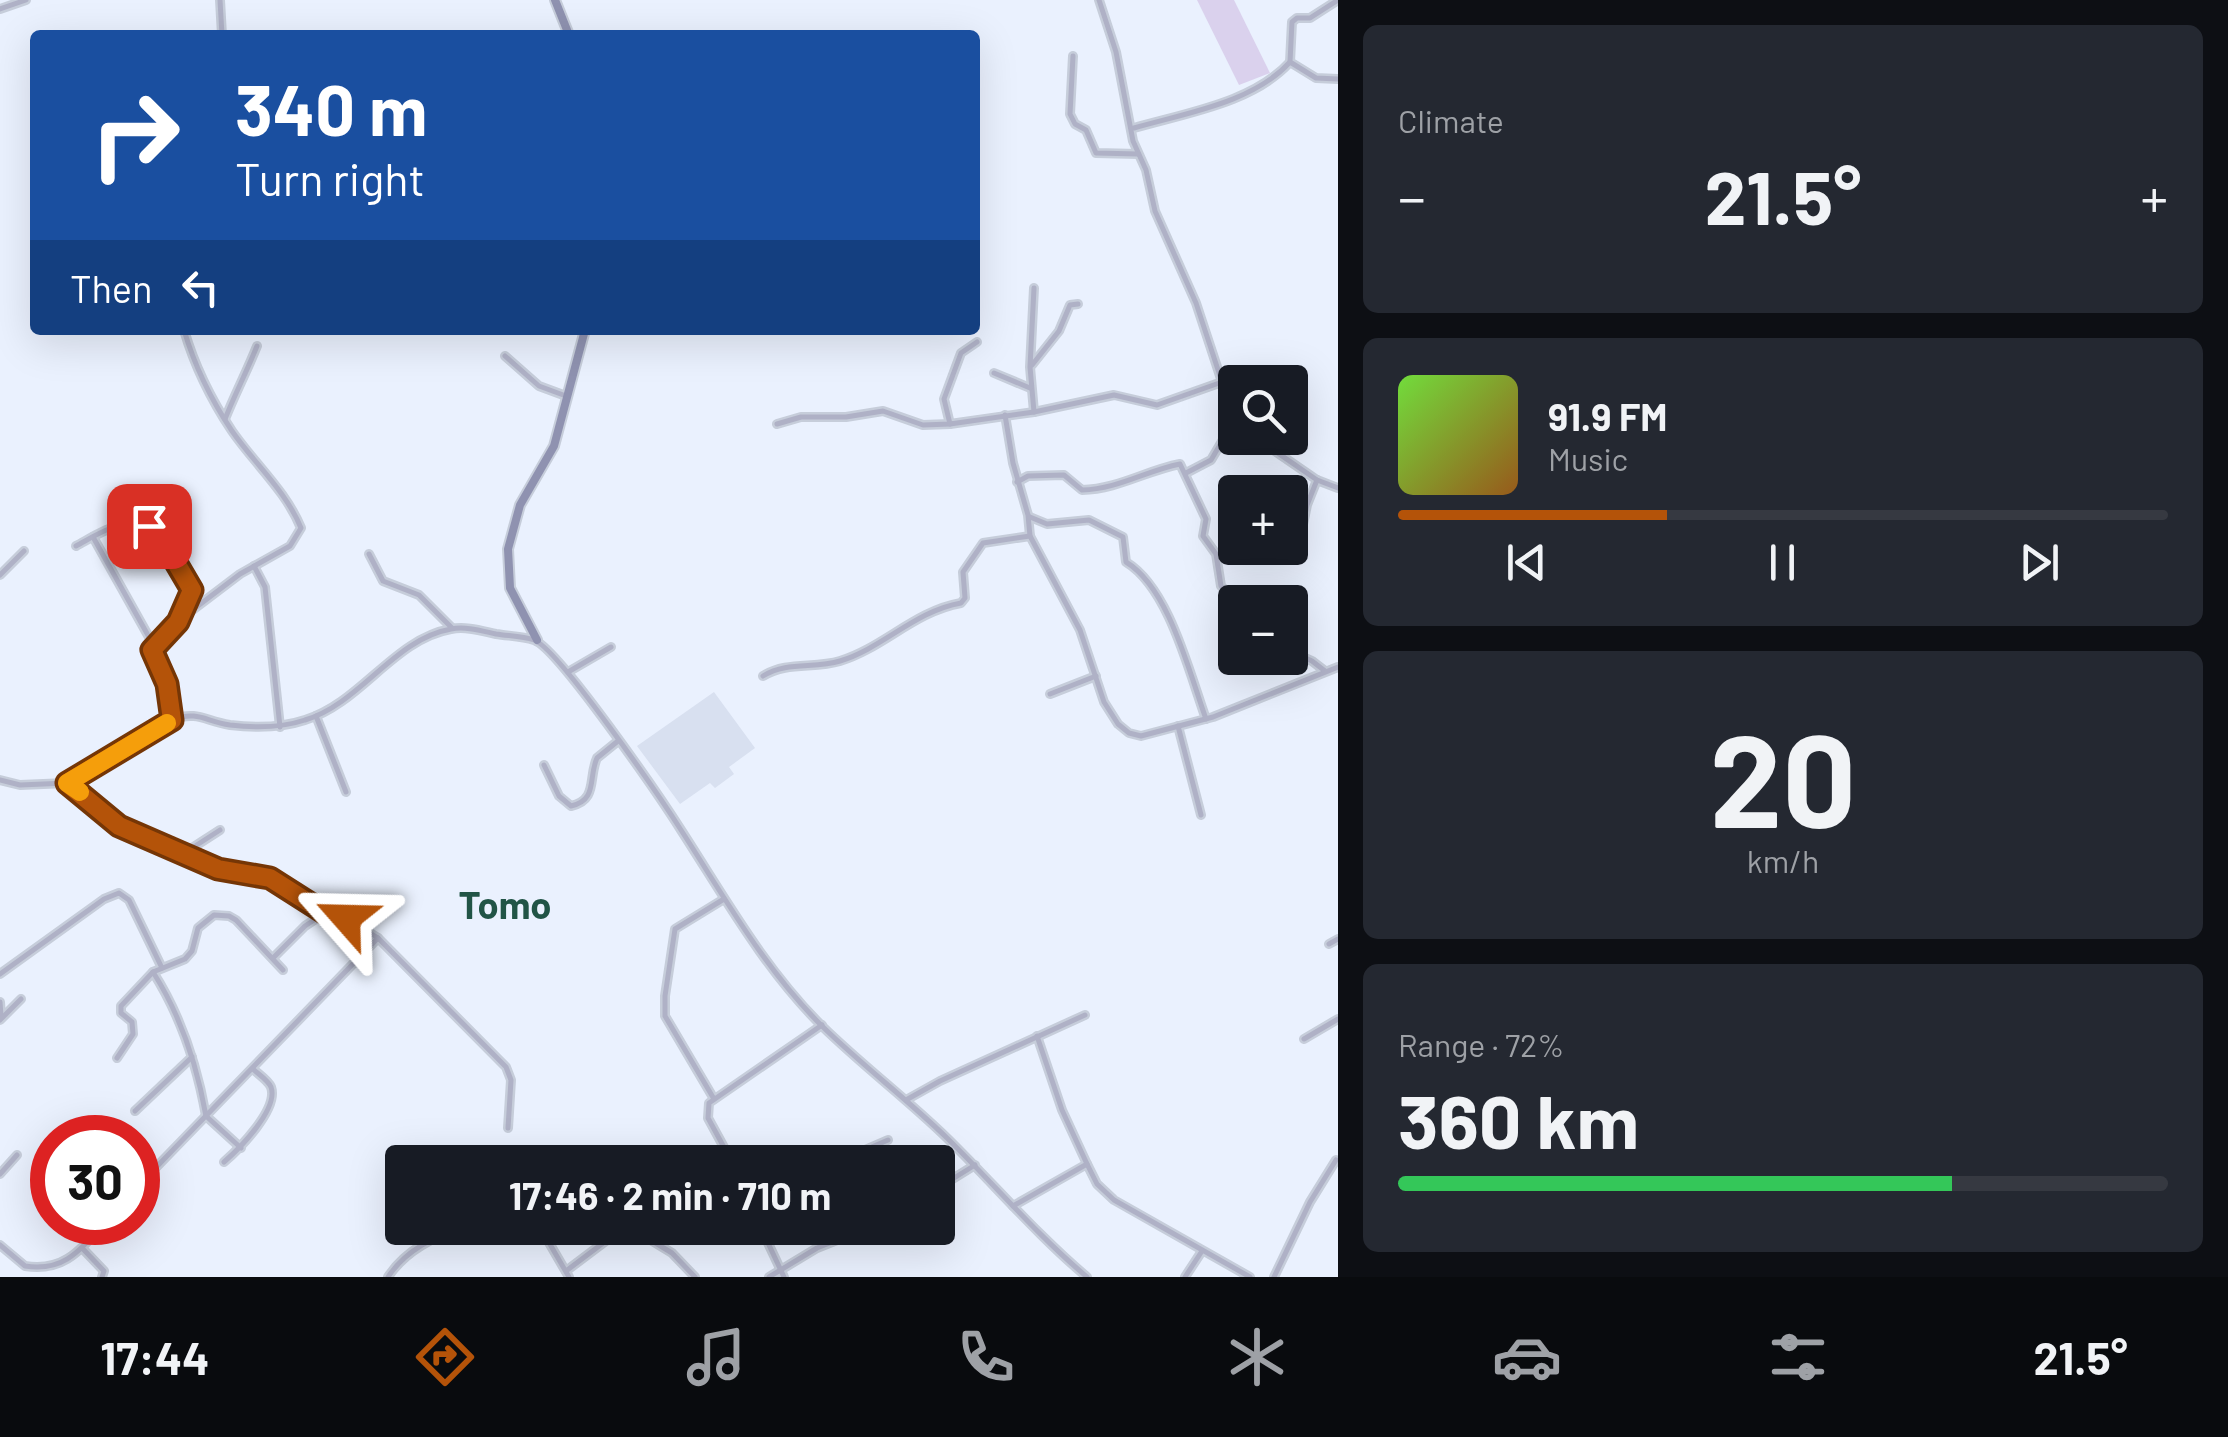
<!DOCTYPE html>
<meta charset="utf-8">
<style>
body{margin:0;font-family:Barlow,sans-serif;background:#242831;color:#f1f3f6;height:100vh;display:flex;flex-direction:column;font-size:38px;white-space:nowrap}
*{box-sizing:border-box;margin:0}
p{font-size:32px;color:#9ea1a6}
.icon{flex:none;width:55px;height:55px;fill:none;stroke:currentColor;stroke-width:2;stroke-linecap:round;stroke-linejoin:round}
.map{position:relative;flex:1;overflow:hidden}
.sheet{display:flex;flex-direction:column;gap:25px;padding:25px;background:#0d0f14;width:890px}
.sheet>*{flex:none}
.top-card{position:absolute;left:30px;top:30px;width:950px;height:305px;border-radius:10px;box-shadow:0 10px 40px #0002;background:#1a4fa0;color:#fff;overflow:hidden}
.fabs{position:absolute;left:1218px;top:365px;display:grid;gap:20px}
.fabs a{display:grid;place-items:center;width:90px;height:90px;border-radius:10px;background:#171b24;box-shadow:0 10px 40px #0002;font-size:50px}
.speed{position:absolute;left:30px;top:1115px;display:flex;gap:20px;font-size:50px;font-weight:700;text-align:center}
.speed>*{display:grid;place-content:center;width:130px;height:130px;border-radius:50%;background:#171b24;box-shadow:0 10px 40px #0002;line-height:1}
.speed .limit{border:15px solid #d22;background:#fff;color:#111}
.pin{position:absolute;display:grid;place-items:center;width:85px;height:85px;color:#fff;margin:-42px;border-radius:20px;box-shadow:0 5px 15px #0006}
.me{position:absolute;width:110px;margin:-55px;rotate:295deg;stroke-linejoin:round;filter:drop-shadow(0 0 8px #0008)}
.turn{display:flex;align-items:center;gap:35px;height:210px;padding:0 40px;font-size:45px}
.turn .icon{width:130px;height:130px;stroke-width:2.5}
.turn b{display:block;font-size:70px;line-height:85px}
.then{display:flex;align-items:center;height:95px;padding:0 40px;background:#0003;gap:20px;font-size:38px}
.big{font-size:75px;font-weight:700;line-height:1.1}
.sheet .tile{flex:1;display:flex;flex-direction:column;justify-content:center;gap:15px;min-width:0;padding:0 35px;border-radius:15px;background:#242831}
.sheet .dial{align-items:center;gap:0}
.dial b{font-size:130px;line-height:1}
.song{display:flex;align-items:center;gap:30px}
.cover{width:120px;height:120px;border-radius:15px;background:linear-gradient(135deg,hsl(100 70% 55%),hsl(30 70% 35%))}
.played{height:10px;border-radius:5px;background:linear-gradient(90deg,#b45309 35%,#363941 35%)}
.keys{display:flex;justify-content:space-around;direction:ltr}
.heat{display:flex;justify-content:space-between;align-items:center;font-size:55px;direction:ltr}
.charge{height:15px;border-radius:8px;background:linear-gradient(90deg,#34c759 72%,#363941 0)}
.trip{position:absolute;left:385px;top:1145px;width:570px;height:100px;border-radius:10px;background:#171b24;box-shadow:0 10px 40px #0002;font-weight:700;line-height:100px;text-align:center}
.tab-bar{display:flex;height:160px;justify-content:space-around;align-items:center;background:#090b0e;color:#9ea1a6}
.tab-bar .icon{width:70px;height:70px}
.tab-bar .active{color:#b45309}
.tab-bar b{font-size:45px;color:#f1f3f6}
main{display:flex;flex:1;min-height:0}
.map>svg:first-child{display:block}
.built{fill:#d8e0f0}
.green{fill:#dad1ed}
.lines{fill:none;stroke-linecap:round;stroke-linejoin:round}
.street-casing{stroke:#c6cdda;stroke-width:10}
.secondary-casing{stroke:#c6cdda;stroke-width:12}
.street{stroke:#afb1c6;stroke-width:5}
.secondary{stroke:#8f92b0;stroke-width:8}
.route-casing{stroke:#753606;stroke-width:25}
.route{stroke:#b45309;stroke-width:18}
.slow{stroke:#f59e0b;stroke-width:18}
.labels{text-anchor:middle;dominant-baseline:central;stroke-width:8;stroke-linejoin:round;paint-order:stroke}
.district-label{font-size:38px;font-weight:bold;fill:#215446;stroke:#eaf1fe}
</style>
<main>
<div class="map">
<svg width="1338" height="1277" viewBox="0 0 1338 1277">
<rect width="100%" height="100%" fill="#eaf1fe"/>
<!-- built -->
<polygon class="built" points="714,692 755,748 729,767 734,774 715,788 710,783 680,804 637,746"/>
<!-- green -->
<polygon class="green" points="1197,0 1234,0 1270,73 1239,85"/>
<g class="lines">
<defs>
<g id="street">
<polyline points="220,0 222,35"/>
<polyline points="1099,0 1116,52 1133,141 1146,170 1155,211 1196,303 1222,382"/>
<polyline points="1338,0 1310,18 1297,18 1292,22 1290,62 1316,78 1338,79"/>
<polyline points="0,9 26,0"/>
<polyline points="1073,56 1070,114 1075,124 1086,130 1096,153 1138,154"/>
<path d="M1134 128C1185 113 1253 103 1290 62"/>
<polyline points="1034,288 1030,367 1034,412"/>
<polyline points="505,356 539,386 566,396"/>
<polyline points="1032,365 1059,331 1070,305 1078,304"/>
<polyline points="994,373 1030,388"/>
<polyline points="1005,415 1013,463 1028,515 1030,536 1080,630 1104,702 1118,724 1129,733 1141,736 1213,717 1338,667"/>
<path d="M225 419C235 394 247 371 257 346"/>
<polyline points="777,424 801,417 846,417 883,411 923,425 950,424 1034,412 1114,395 1157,405 1222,382 1235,413"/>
<polyline points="950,424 944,399 961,353 977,342"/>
<polyline points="1256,438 1317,480 1338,488"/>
<polyline points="1186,473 1211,460 1224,438 1235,432"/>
<path d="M1017 482 1028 476 1064 475 1082 490C1118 489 1145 471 1180 464L1206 519 1203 536 1216 554 1221 586 1237 602"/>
<path d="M1030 517 1047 524 1089 520 1123 537 1126 562C1169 588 1189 672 1206 719"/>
<polyline points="1301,534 1307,505 1317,480"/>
<polyline points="93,537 154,646"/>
<path d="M76 546C102 532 128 513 156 531L192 584 185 610 152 650 167 684 172 719"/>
<polyline points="369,554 383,581 419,595 452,628"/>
<polyline points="254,566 265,587 280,727"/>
<polyline points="0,575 24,551"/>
<path d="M178 621 240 574 290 546 301 528C286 491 254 463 232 431 212 401 194 364 184 330"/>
<polyline points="1290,651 1312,661 1325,671"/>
<polyline points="568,672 611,647"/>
<path d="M763 676C787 661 814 669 840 661 883 648 915 611 961 603L965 598 963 572 983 543 1030 536"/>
<polyline points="1050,694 1096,676"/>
<polyline points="316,716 346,792"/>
<polyline points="1178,726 1201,815"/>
<path d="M544 765 559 796 571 806C598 800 588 778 597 758L618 741"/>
<path d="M0 780 20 785 67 783 172 719C200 711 204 721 230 725 255 728 281 728 305 720 361 703 394 639 451 629 466 626 482 631 496 634 508 636 522 636 534 640 558 648 662 800 681 830 725 898 765 970 823 1027 863 1066 907 1099 947 1138 994 1184 1037 1235 1087 1277"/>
<polyline points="67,783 119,827 219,869 270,878 325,913 346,918 378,938 506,1067 511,1080 508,1128"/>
<polyline points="183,851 189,850 220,830"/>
<polyline points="1329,944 1338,939"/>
<polyline points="273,958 305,926 323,914"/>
<path d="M153 972C181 1016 197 1065 206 1116L241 1148"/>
<polyline points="0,974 104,899 119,893 129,900 162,968"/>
<polyline points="0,1002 1,1016"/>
<polyline points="0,1020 21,999"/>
<polyline points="1304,1039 1338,1019"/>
<polyline points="117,1058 133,1034 132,1022 121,1013 121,1006 153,972 185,959 192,951 198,928 214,915 229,916 236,920 283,970"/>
<polyline points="714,1099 665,1016 665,996 675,929 724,899"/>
<polyline points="906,1100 940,1081 1085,1015"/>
<polyline points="135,1111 192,1057"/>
<path d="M224 1162C239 1149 279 1109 271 1087 268 1080 258 1074 253 1069"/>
<polyline points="732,1162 708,1118 709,1103 822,1025"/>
<polyline points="837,1162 888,1140"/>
<polyline points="1087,1164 1097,1184 1114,1200 1250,1277"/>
<polyline points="0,1174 17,1155"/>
<polyline points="138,1186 378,938"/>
<polyline points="938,1188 975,1165"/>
<polyline points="1013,1206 1087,1164 1062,1110 1037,1036"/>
<polyline points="631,1228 672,1253 695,1277"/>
<polyline points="761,1228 784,1277"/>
<polyline points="544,1234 569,1277"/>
<path d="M0 1245 25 1266C65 1272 80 1250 105 1222"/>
<polyline points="83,1249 104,1271 102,1277"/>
<polyline points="566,1271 623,1228"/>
<path d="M388 1277C405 1251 435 1235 464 1228"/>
<polyline points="769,1277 817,1248 867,1228"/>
<polyline points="1185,1277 1202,1251"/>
<polyline points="1274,1277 1310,1202 1336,1160"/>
</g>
<g id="secondary">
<polyline points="555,0 569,35"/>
<polyline points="537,640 510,588 508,549 520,505 554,446 585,330"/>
</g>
</defs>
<!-- street casing -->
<use href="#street" class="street-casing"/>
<!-- secondary casing -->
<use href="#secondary" class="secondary-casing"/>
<!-- street -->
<use href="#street" class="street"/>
<!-- secondary -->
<use href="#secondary" class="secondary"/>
</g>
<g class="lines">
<defs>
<polyline id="route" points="149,526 165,544 192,590 178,622 152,650 167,684 172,720 67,783 119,826 218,869 270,878 325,913 346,918"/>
</defs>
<!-- route casing -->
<use href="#route" class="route-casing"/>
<!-- route -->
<use href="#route" class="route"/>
<!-- slow -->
<polyline class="slow" points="80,792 67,783 167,723"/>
</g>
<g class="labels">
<!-- district labels -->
<g class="district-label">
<text x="505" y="904">Tomo</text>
</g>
</g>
</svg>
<div class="fabs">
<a><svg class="icon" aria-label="search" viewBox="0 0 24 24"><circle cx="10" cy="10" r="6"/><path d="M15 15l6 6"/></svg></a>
<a>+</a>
<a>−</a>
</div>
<div class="speed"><div class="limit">30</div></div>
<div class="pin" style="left:149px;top:526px;background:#d93025"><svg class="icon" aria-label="arrive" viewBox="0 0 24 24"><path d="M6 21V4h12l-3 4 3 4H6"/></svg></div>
<svg class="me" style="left:346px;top:918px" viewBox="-20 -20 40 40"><path d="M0-17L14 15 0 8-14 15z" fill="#b45309" stroke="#fff" stroke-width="4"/></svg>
<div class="trip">17:46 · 2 min · 710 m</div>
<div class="top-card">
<div class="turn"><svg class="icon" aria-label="right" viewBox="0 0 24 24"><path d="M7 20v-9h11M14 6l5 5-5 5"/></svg><div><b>340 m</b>Turn right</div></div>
<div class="then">Then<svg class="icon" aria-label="left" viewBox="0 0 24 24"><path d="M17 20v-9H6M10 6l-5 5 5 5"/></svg></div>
</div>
</div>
<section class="sheet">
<div class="tile"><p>Climate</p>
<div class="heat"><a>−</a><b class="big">21.5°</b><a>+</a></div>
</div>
<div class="tile">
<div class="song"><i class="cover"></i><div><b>91.9 FM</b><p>Music</p></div></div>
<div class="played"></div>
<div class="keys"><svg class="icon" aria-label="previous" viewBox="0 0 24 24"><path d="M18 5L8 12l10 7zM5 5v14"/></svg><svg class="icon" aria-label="pause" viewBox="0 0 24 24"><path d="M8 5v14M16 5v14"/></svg><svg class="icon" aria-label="next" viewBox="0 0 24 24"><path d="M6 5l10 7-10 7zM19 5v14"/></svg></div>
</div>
<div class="tile dial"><b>20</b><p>km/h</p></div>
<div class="tile"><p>Range · 72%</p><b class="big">360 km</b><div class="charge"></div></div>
</section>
</main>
<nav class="tab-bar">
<b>17:44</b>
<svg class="icon active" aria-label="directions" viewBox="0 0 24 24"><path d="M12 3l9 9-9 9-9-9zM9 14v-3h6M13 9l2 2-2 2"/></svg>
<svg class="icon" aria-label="music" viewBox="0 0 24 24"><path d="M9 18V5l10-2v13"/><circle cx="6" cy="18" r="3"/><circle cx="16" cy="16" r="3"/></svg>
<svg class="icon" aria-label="phone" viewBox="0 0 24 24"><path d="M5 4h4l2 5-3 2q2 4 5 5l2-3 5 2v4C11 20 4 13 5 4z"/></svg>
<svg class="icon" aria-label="climate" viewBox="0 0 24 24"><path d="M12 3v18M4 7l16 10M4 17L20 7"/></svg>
<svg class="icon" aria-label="car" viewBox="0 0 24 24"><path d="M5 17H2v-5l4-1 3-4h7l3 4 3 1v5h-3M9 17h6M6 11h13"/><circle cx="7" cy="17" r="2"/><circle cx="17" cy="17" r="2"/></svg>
<svg class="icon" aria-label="filters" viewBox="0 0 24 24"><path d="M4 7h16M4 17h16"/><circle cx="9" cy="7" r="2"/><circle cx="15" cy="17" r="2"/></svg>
<b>21.5°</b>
</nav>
